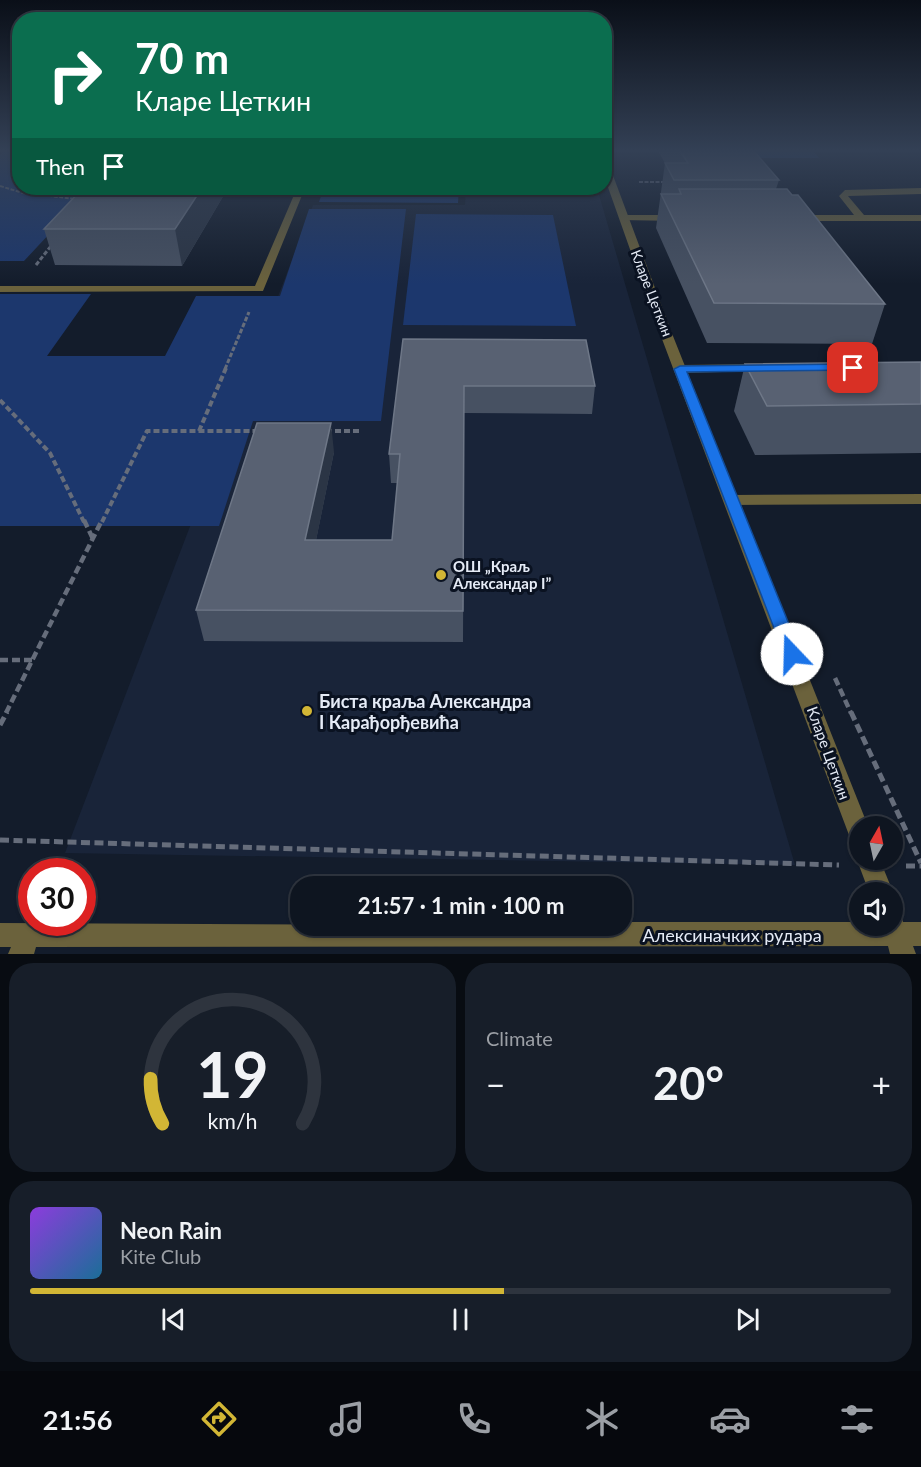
<!DOCTYPE html>
<meta charset="utf-8">
<style>
body{margin:0;font-family:Lato,sans-serif;background:#171e29;color:#f1f3f6;height:100vh;display:flex;flex-direction:column;font-size:22px;white-space:nowrap}
*{box-sizing:border-box;margin:0}
p{font-size:20px;color:#9b9fa5}
.icon{flex:none;width:33px;height:33px;fill:none;stroke:currentColor;stroke-width:2;stroke-linecap:round;stroke-linejoin:round}
.map{position:relative;height:954px;overflow:hidden}
.side{display:flex;flex-direction:column;gap:9px;padding:9px;background:#080c12;flex:1}
.side>*{flex:none}
.guide{position:absolute;left:12px;top:12px;width:600px;height:183px;border-radius:24px;box-shadow:0 2px 4px #0004,0 0 0 2px #2e343e;background:#0b6e4f;color:#fff;overflow:hidden}
.needle{width:39px;rotate:9deg}
.controls{position:absolute;left:849px;top:816px;display:grid;gap:12px}
.controls a{display:grid;place-items:center;width:54px;height:54px;border-radius:50%;background:#0e1520;box-shadow:0 2px 4px #0004,0 0 0 2px #2e343e;font-size:30px}
.speed{position:absolute;left:18px;top:858px;display:flex;gap:12px;font-size:30px;font-weight:700;text-align:center}
.speed>*{display:grid;place-content:center;width:78px;height:78px;border-radius:50%;background:#0e1520;box-shadow:0 2px 4px #0004,0 0 0 2px #2e343e;line-height:1}
.speed .limit{border:9px solid #d22;background:#fff;color:#111}
.pin{position:absolute;display:grid;place-items:center;width:51px;height:51px;color:#fff;margin:-26px;border-radius:12px;box-shadow:0 3px 9px #0006}
.me{position:absolute;width:66px;margin:-33px;rotate:339deg;stroke-linejoin:round;filter:drop-shadow(0 0 4px #0008)}
.turn{display:flex;align-items:center;gap:21px;height:126px;padding:0 24px;font-size:27px}
.turn .icon{width:78px;height:78px;stroke-width:2.5}
.turn b{display:block;font-size:42px;line-height:51px}
.then{display:flex;align-items:center;height:57px;padding:0 24px;background:#0003;gap:12px;font-size:22px}
.big{font-size:45px;font-weight:700;line-height:1.1}
.side .widget{flex:1;display:flex;flex-direction:column;justify-content:center;gap:9px;min-width:0;padding:0 21px;border-radius:24px;background:#171e29}
.side .dial{align-items:center;gap:0}
.dial svg{height:156px;overflow:visible;fill:none;stroke:#2e343e;stroke-width:7;stroke-linecap:round;text-anchor:middle}
.dial text{fill:#f1f3f6;stroke:none}
.song{display:flex;align-items:center;gap:18px}
.cover{width:72px;height:72px;border-radius:9px;background:linear-gradient(135deg,hsl(270 70% 55%),hsl(200 70% 35%))}
.played{height:6px;border-radius:3px;background:linear-gradient(90deg,#d2b635 55%,#2e343e 55%)}
.keys{display:flex;justify-content:space-around;direction:ltr}
.heat{display:flex;justify-content:space-between;align-items:center;font-size:33px;direction:ltr}
.side .tiles{flex:1;display:grid;gap:9px;grid-template-columns:1fr 1fr}
.widget:last-child{grid-column:span 2}
.trip{position:absolute;left:290px;top:876px;width:342px;height:60px;border-radius:24px;background:#0e1520;box-shadow:0 2px 4px #0004,0 0 0 2px #2e343e;font-weight:700;line-height:60px;text-align:center}
.menu{display:flex;height:96px;justify-content:space-around;align-items:center;background:#06080d;color:#9b9fa5}
.menu .icon{width:42px;height:42px}
.menu .selected{color:#d2b635}
.menu b{font-size:27px;color:#f1f3f6}
.map>svg:first-child{display:block}
.built{fill:#192439}
.green{fill:#1c376d}
.lines{fill:none;stroke-linecap:round;stroke-linejoin:round}
.path-far4{stroke:#666d7b;stroke-width:2;stroke-dasharray:4 1.5;stroke-linecap:butt}
.path-far3{stroke:#666d7b;stroke-width:3;stroke-dasharray:4.5 2;stroke-linecap:butt}
.path-far2{stroke:#666d7b;stroke-width:4;stroke-dasharray:6 3;stroke-linecap:butt}
.path-far1{stroke:#666d7b;stroke-width:4.5;stroke-dasharray:8 4;stroke-linecap:butt}
.path{stroke:#666d7b;stroke-width:5;stroke-dasharray:9 4.5;stroke-linecap:butt}
.service{fill:#6b623c;fill-rule:evenodd}
.minor{fill:#6b623c;fill-rule:evenodd}
.wall{fill:#475162}
.shaded-wall{fill:#2b3545}
.building{fill:#586172;stroke:#6e7787;stroke-width:1.5}
.route{fill:#1a73e8;stroke:#114b97;stroke-width:1.5}
.poi-dot{fill:#d2b635;stroke:#0a1221;stroke-width:2}
.labels{text-anchor:middle;dominant-baseline:central;stroke-width:6;stroke-linejoin:round;paint-order:stroke}
.far-street-label{font-size:14px;fill:#e5ebf6;stroke:#0a1221}
.poi-label{font-size:15px;font-weight:bold;fill:#e5ebf6;stroke:#0a1221;text-anchor:start}
.street-label{font-size:15px;fill:#e5ebf6;stroke:#0a1221}
.near-poi-label{font-size:18px;font-weight:bold;fill:#e5ebf6;stroke:#0a1221;text-anchor:start}
.near-street-label{font-size:18px;fill:#e5ebf6;stroke:#0a1221}
</style>
<div class="map">
<svg width="921" height="954" viewBox="0 0 921 954">
<rect width="100%" height="100%" fill="#131c2b"/>
<!-- built -->
<polygon class="built" points="466,188 597,188 795,865 65,853 313,205 465,205"/>
<!-- green -->
<g class="green">
<polygon points="5,151 19,151 20,188 92,188 24,261 0,261 0,154"/>
<polygon points="755,151 813,151 819,158 760,158"/>
<polygon points="324,188 459,188 458,203 319,202"/>
<polygon points="309,209 406,209 381,421 253,421 219,526 0,526 0,294 91,294 47,356 165,356 196,296 280,296"/>
<polygon points="416,214 553,215 576,326 403,325"/>
</g>
<g class="lines">
<!-- path-far4 -->
<g class="path-far4">
<polyline points="639,182 665,182"/>
<polyline points="0,186 23,193 76,199"/>
<polyline points="50,248 52,245"/>
</g>
<!-- path-far3 -->
<g class="path-far3">
<polyline points="36,265 51,246"/>
<polyline points="225,369 249,312"/>
</g>
<!-- path-far2 -->
<g class="path-far2">
<polyline points="0,400 50,453 84,522"/>
<polyline points="199,431 226,368"/>
<polyline points="326,431 359,431"/>
<polyline points="102,522 147,431 259,431"/>
</g>
<!-- path-far1 -->
<g class="path-far1">
<polyline points="84,520 93,539"/>
<polyline points="0,660 32,660"/>
<polyline points="835,678 851,713"/>
<polyline points="6,713 102,520"/>
</g>
<!-- path -->
<g class="path">
<polyline points="851,712 921,863"/>
<polyline points="0,725 7,712"/>
<polyline points="0,840 839,865"/>
<polyline points="906,866 921,866"/>
</g>
<!-- service -->
<g class="service">
<polygon points="921,188 921,194 848,196 864,215 921,215 921,221 798,221 793,218 798,215 854,215 839,196 845,190"/>
<polygon points="623,215 678,215 683,218 678,221 620,220 620,216"/>
<polygon points="764,364 770,368 768,371 680,373 674,369 680,365"/>
<polygon points="921,494 921,504 732,505 724,500 732,495"/>
</g>
<!-- minor -->
<g class="minor">
<polygon points="604,160 608,162 671,331 868,826 860,826 860,845 852,842 849,835 659,331 604,176"/>
<polygon points="297,188 305,188 263,291 0,292 0,286 255,286"/>
<polygon points="860,855 860,860 880,860 893,892 892,893 869,892 857,860"/>
<polygon points="893,914 902,917 903,922 921,922 921,946 913,946 916,954 890,954 888,946 36,947 34,954 8,954 11,947 0,947 0,923 621,926 621,922 860,922 860,926 892,926"/>
</g>
</g>
<!-- wall -->
<g class="wall">
<polygon points="658,151 754,151 779,180 776,189 885,304 872,344 707,343 656,228 665,163"/>
<polygon points="83,188 228,188 182,266 55,265 44,229"/>
<rect x="332" y="188" width="116" height="9"/>
<polygon points="403,339 595,386 592,414 464,413 463,642 204,641 196,610 334,452 316,540 392,540 397,483 391,483 389,454"/>
<polygon points="921,362 921,453 755,455 734,411 745,364"/>
</g>
<!-- shaded-wall -->
<g class="shaded-wall">
<polygon points="202,188 228,188 182,266 175,229"/>
<polygon points="331,423 334,452 310,570 305,540"/>
</g>
<!-- building -->
<g class="building">
<polygon points="680,151 754,151 779,180 674,180 665,163 688,163"/>
<polygon points="83,188 202,188 175,229 44,229"/>
<polygon points="679,189 787,189 792,195 798,195 885,304 714,303 661,194 681,194"/>
<polygon points="403,339 586,340 595,386 464,386 463,611 196,610 257,423 331,423 305,540 392,540 400,454 389,454"/>
<polygon points="921,362 921,404 767,406 745,364"/>
</g>
<!-- sky -->
<linearGradient id="sky" x2="0" y2="1"><stop stop-color="#0a0f18"/><stop offset="0.53" stop-color="#334055"/><stop offset="1" stop-color="#334055" stop-opacity="0"/></linearGradient>
<rect width="921" height="284" fill="url(#sky)"/>
<!-- route -->
<polygon class="route" points="853,364 857,365 857,370 687,372 801,654 798,659 792,661 786,659 784,654 674,369 680,366"/>
<!-- markers -->
<g class="poi-dot">
<circle cx="441" cy="575" r="6"/>
<circle cx="307" cy="711" r="6"/>
</g>
<g class="labels">
<!-- far-street labels -->
<g class="far-street-label">
<text transform="translate(652 293) rotate(69)">Кларе Цеткин</text>
</g>
<!-- poi labels -->
<g class="poi-label">
<text x="453" y="566">ОШ „Краљ<tspan x="453" dy="17">Александар I”</tspan></text>
</g>
<!-- street labels -->
<g class="street-label">
<text transform="translate(829 753) rotate(70)">Кларе Цеткин</text>
</g>
<!-- near-poi labels -->
<g class="near-poi-label">
<text x="319" y="701">Биста краља Александра<tspan x="319" dy="21">I Карађорђевића</tspan></text>
</g>
<!-- near-street labels -->
<g class="near-street-label">
<text x="732" y="935">Алексиначких рудара</text>
</g>
</g>
</svg>
<div class="controls">
<a><svg class="needle" viewBox="-14 -14 28 28"><path d="M0-13l5 13h-10z" fill="#e53935"/><path d="M0 13l5-13h-10z" fill="#9b9fa5"/></svg></a>
<a><svg class="icon" aria-label="sound" viewBox="0 0 24 24"><path d="M4 9h4l5-4v14l-5-4H4zM17 9q2 3 0 6"/></svg></a>
</div>
<div class="speed"><div class="limit">30</div></div>
<div class="pin" style="left:853px;top:368px;background:#d93025"><svg class="icon" aria-label="arrive" viewBox="0 0 24 24"><path d="M6 21V4h12l-3 4 3 4H6"/></svg></div>
<svg class="me" style="left:792px;top:654px" viewBox="-20 -20 40 40"><circle r="19" fill="#fff"/><path d="M0-13L10 11 0 6-10 11z" fill="#1a73e8"/></svg>
<div class="trip">21:57 · 1 min · 100 m</div>
<div class="guide">
<div class="turn"><svg class="icon" aria-label="right" viewBox="0 0 24 24"><path d="M7 20v-9h11M14 6l5 5-5 5"/></svg><div><b>70 m</b>Кларе Цеткин</div></div>
<div class="then">Then<svg class="icon" aria-label="arrive" viewBox="0 0 24 24"><path d="M6 21V4h12l-3 4 3 4H6"/></svg></div>
</div>
</div>
<section class="side">
<div class="tiles">
<div class="widget dial"><svg viewBox="0 0 100 80">
<path d="M14 69A42 42 0 1 1 86 69"/>
<path d="M14 69A42 42 0 0 1 8 46" stroke="#d2b635"/>
<text x="50" y="56" font-size="32" font-weight="700">19</text>
<text x="50" y="72" font-size="11">km/h</text>
</svg></div>
<div class="widget"><p>Climate</p>
<div class="heat"><a>−</a><b class="big">20°</b><a>+</a></div>
</div>
<div class="widget">
<div class="song"><i class="cover"></i><div><b>Neon Rain</b><p>Kite Club</p></div></div>
<div class="played"></div>
<div class="keys"><svg class="icon" aria-label="previous" viewBox="0 0 24 24"><path d="M18 5L8 12l10 7zM5 5v14"/></svg><svg class="icon" aria-label="pause" viewBox="0 0 24 24"><path d="M8 5v14M16 5v14"/></svg><svg class="icon" aria-label="next" viewBox="0 0 24 24"><path d="M6 5l10 7-10 7zM19 5v14"/></svg></div>
</div>
</div>
</section>
<nav class="menu">
<b>21:56</b>
<svg class="icon selected" aria-label="directions" viewBox="0 0 24 24"><path d="M12 3l9 9-9 9-9-9zM9 14v-3h6M13 9l2 2-2 2"/></svg>
<svg class="icon" aria-label="music" viewBox="0 0 24 24"><path d="M9 18V5l10-2v13"/><circle cx="6" cy="18" r="3"/><circle cx="16" cy="16" r="3"/></svg>
<svg class="icon" aria-label="phone" viewBox="0 0 24 24"><path d="M5 4h4l2 5-3 2q2 4 5 5l2-3 5 2v4C11 20 4 13 5 4z"/></svg>
<svg class="icon" aria-label="climate" viewBox="0 0 24 24"><path d="M12 3v18M4 7l16 10M4 17L20 7"/></svg>
<svg class="icon" aria-label="car" viewBox="0 0 24 24"><path d="M5 17H2v-5l4-1 3-4h7l3 4 3 1v5h-3M9 17h6M6 11h13"/><circle cx="7" cy="17" r="2"/><circle cx="17" cy="17" r="2"/></svg>
<svg class="icon" aria-label="filters" viewBox="0 0 24 24"><path d="M4 7h16M4 17h16"/><circle cx="9" cy="7" r="2"/><circle cx="15" cy="17" r="2"/></svg>
</nav>
